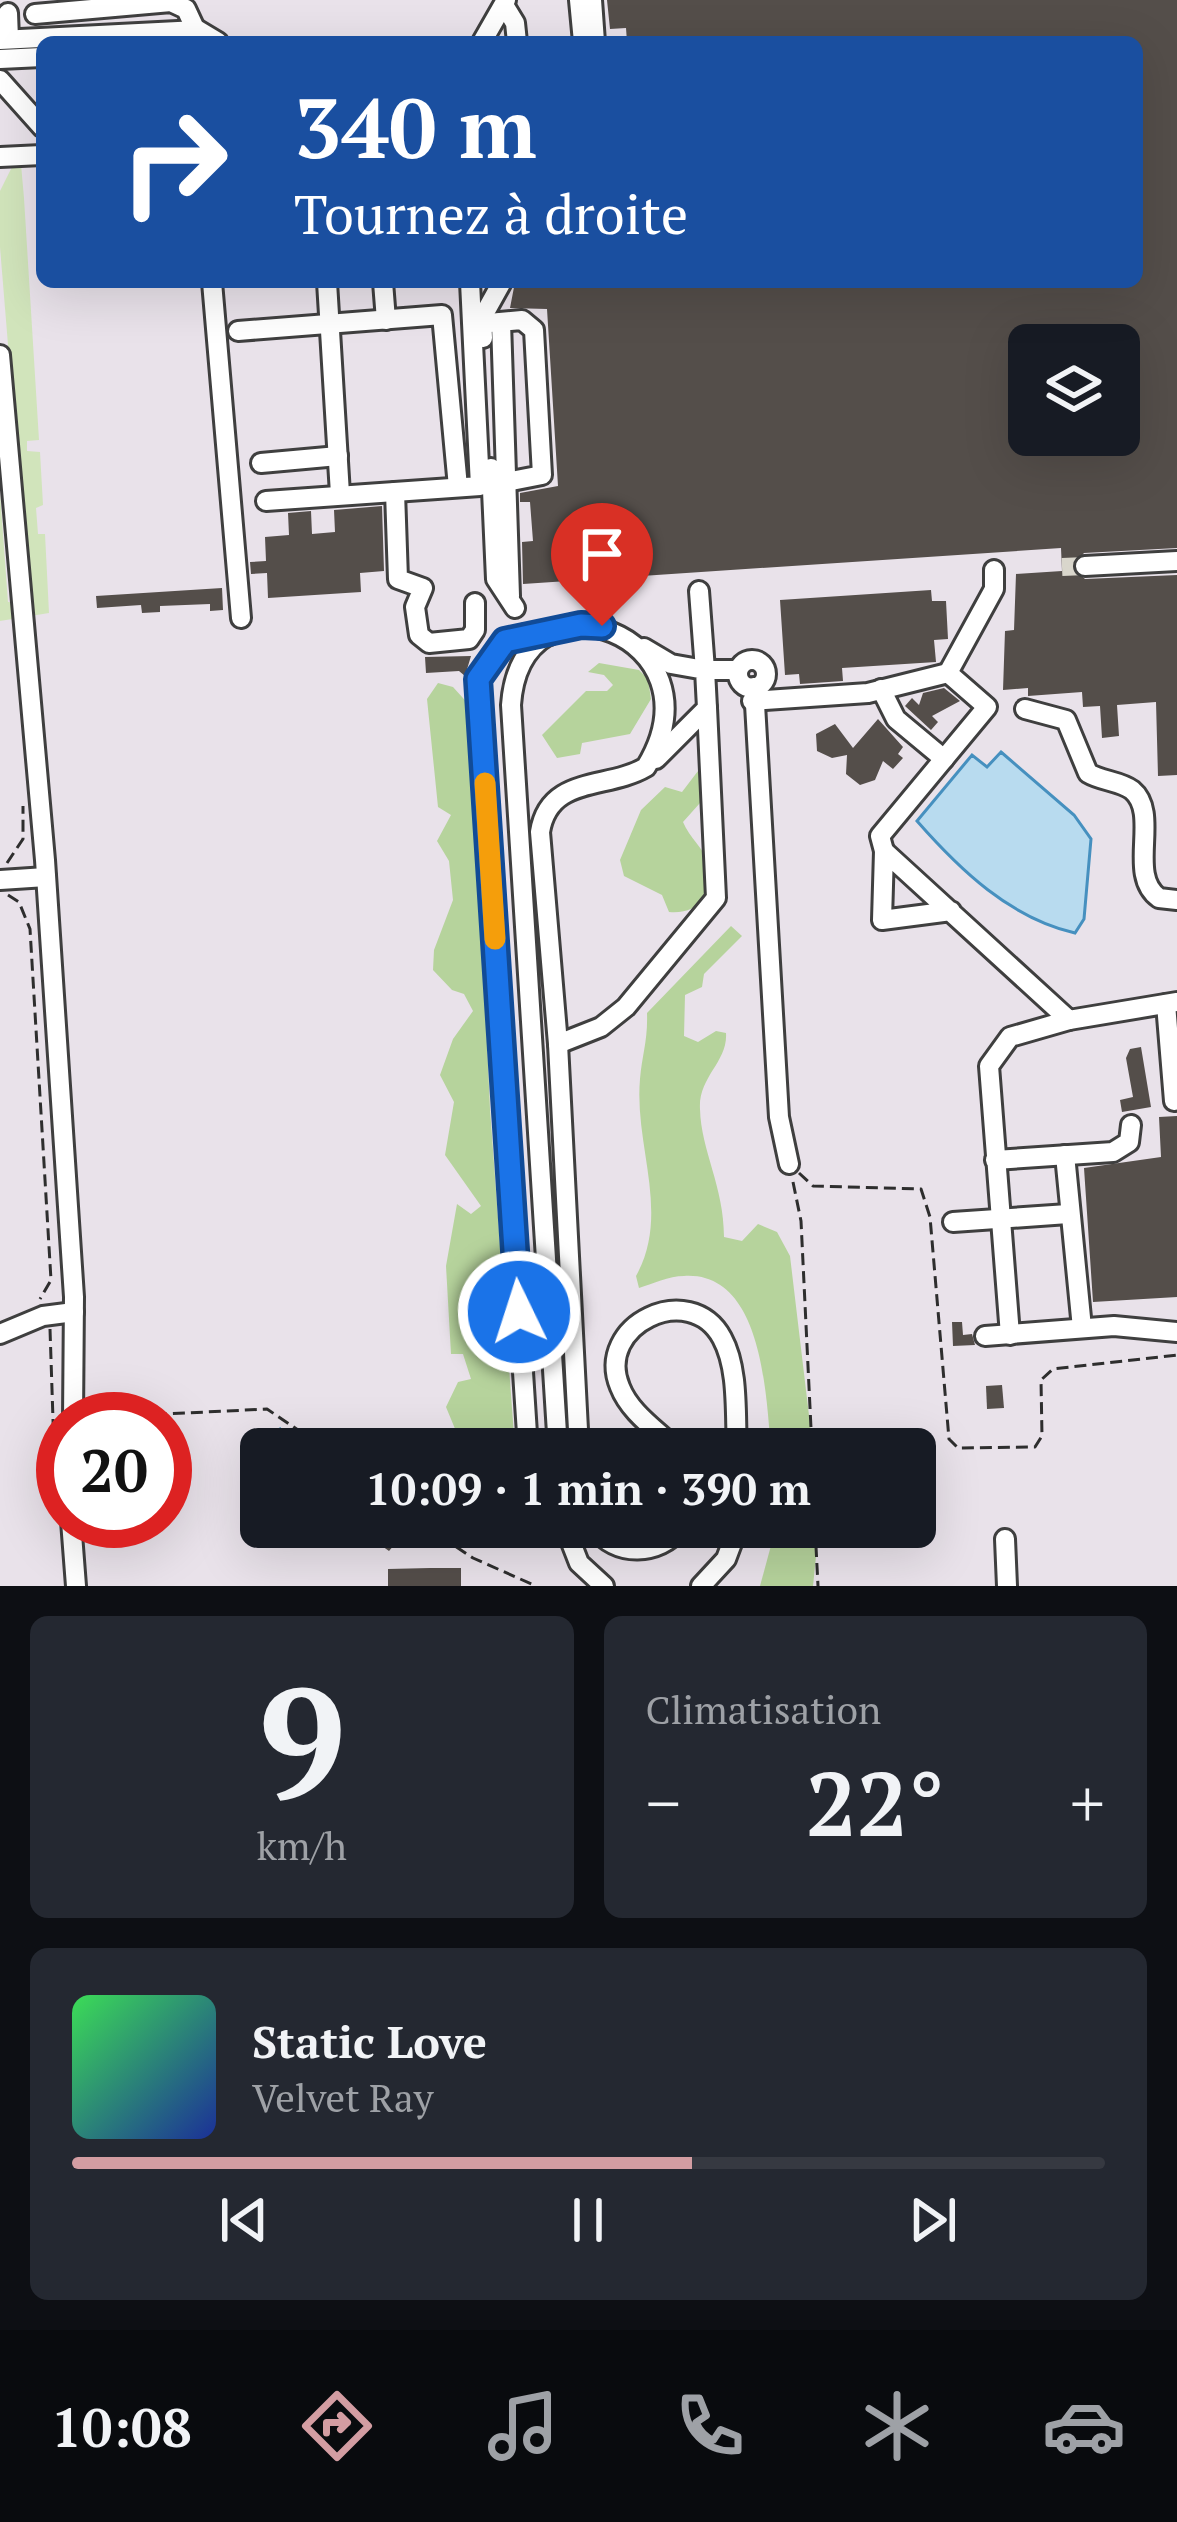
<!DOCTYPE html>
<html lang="fr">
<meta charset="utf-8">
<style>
body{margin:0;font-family:"PT Serif",serif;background:#242831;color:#f1f3f6;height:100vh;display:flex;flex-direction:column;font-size:45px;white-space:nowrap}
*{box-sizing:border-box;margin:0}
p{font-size:39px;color:#9ea1a6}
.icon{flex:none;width:66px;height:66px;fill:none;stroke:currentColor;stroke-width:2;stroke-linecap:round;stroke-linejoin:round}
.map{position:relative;height:1586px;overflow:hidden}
.details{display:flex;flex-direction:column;gap:30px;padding:30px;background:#0d0f14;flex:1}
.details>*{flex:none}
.top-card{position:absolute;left:36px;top:36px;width:1107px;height:252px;border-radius:18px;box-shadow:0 12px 48px #0002;background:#1a4fa0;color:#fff;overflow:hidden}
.buttons{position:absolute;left:1008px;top:324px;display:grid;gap:24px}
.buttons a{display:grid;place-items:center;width:132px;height:132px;border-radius:18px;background:#171b24;box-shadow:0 12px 48px #0002;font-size:60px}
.speed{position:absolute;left:36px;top:1392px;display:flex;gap:24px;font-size:60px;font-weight:700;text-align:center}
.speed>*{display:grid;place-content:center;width:156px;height:156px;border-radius:50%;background:#171b24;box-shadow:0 12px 48px #0002;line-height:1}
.speed .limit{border:18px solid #d22;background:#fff;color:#111}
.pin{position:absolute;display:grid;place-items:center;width:102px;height:102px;color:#fff;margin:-123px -51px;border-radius:50% 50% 50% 0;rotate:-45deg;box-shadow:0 0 12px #0007}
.pin .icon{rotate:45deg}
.me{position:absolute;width:132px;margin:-66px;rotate:356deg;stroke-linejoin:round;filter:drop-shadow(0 0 9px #0008)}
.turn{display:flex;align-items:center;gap:42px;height:252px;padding:0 60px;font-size:54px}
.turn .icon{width:156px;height:156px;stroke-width:2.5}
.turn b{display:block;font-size:84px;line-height:102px}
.big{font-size:90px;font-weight:700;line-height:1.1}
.details .widget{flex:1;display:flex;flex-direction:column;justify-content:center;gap:18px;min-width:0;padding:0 42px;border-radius:18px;background:#242831}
.details .dial{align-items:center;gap:0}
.dial b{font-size:156px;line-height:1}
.song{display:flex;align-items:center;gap:36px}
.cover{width:144px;height:144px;border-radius:18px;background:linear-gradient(135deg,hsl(130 70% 55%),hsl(230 70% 35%))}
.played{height:12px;border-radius:6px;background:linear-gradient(90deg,#d39da2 60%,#363941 60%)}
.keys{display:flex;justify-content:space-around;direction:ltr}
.heat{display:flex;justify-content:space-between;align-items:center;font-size:66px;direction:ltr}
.details .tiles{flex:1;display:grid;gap:30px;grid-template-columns:1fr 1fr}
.widget:last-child{grid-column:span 2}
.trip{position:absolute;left:240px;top:1428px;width:696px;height:120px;border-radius:18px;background:#171b24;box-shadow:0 12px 48px #0002;font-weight:700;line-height:120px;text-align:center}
.menu{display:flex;height:192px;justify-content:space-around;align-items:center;background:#090b0e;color:#9ea1a6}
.menu .icon{width:84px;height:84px}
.menu .active{color:#d39da2}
.menu b{font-size:54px;color:#f1f3f6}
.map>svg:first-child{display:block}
.industrial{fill:#e9e2ea;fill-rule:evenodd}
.green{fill:#d1e4bb}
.forest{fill:#b6d39c}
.water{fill:#b8dbef;stroke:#4690bf;stroke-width:3}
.building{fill:#544e4a;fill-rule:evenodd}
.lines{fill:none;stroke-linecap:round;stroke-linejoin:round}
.minor-tunnel{stroke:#d9d6cc;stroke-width:18;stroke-dasharray:18 9;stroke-linecap:butt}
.minor-casing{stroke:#3f3f3f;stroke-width:24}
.path{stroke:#2e2e2e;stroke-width:3;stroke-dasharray:12 6;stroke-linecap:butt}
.minor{stroke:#fff;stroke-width:18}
.route-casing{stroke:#114b97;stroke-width:30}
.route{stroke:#1a73e8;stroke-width:21}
.slow{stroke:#f59e0b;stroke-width:21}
</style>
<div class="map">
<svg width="1177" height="1586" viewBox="0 0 1177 1586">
<rect width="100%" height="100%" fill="#fdfaee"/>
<!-- industrial -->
<path class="industrial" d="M0 0H1177V1586H0ZM42 42H1137V282H42ZM1029 345H1119V435H1029ZM63 1419H165V1521H63ZM261 1449H915V1527H261Z"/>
<!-- green -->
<polygon class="green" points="15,161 21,164 24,198 39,440 27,441 27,451 40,452 43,505 36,508 38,534 45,534 49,613 0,621 0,493 8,602 29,601 0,247 0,191"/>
<!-- forest -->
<g class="forest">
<polygon points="599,663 639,670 648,679 651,699 630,734 582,743 580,754 557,758 542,735 586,691 607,691 613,685 604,675 588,672"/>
<polygon points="438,683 453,687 472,708 490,1109 515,1449 502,1449 500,1436 458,1436 446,1407 458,1382 471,1379 463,1354 451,1354 446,1266 457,1204 471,1214 481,1206 445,1155 454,1102 440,1075 453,1039 473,1011 464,994 452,990 433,970 434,950 453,900 449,861 437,841 451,815 438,807 427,699"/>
<path d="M698 771 706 774 708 794 683 822C689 837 705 850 708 863 717 893 698 915 669 912L662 895 624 876 620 860 641 810 665 787 682 792Z"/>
<path d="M731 926 742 936 704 974 702 987 685 995 684 1036 698 1042 716 1031 726 1033C728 1062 698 1077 700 1109 701 1151 724 1186 724 1237L742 1241 758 1224 777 1232 790 1256 813 1449H771C766 1396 763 1271 684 1276 669 1276 652 1284 639 1288L636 1276C671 1213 634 1147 640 1079 642 1055 648 1040 647 1013Z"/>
<polygon points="776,1527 819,1527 813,1586 760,1586"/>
</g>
<!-- water -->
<g class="water">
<path d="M1001 752 1074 815 1091 839 1084 919 1075 933C1010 918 960 870 917 821L972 755 987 767Z"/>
<polygon points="280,1429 295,1449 261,1449 261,1466 259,1441"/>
</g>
<!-- building -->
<g class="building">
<path d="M607 0H1177V548L1084 553 1072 566 1085 579 1177 575V775L1158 776 1156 702 1117 705 1119 736 1102 738 1100 706 1083 707 1082 692 1028 696V688L1003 690 1005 631 1014 630 1016 574 1062 571 1061 548 523 584 522 542 533 541 530 502H520V493L558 486 547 309 510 308 515 282H1137V42H627L626 28 610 29ZM1029 345H1119V435H1029Z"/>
<polygon points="382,506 384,571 360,573 361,592 268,598 267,573 251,574 250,562 266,561 265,537 289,535 288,513 311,511 312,534 335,532 334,510"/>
<polygon points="222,588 223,610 210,611 210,604 160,606 160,612 142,613 141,605 97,608 96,596"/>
<polygon points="931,590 932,601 946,601 948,639 934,640 936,662 842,668 843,681 800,684 799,674 785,675 780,600"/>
<polygon points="471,656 465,676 459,671 426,673 425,657"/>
<polygon points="944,688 960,701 932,716 938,722 931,730 905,706 912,698 919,705 923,693"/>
<polygon points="878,719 903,747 898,754 903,758 893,769 883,761 875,780 860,785 846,774 847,755 832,758 817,751 816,734 835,724 853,748"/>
<polygon points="1141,1047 1151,1107 1122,1112 1120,1100 1133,1097 1126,1058 1130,1049"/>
<polygon points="1177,1116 1177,1297 1093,1302 1084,1168 1161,1157 1159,1117"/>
<polygon points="952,1322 962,1322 963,1335 972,1334 975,1345 953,1346"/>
<polygon points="1002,1385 1004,1408 987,1409 986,1386"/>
<polygon points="386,1527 401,1537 389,1551 375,1541"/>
<polygon points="430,1568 461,1568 461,1586 388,1586 388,1569"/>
</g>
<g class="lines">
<!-- minor-tunnel -->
<polyline class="minor-tunnel" points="1062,567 1085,566"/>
<defs>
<g id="minor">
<polyline points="579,0 583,42"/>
<polyline points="592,0 595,42"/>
<polyline points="504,5 515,23 517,42"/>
<polyline points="8,13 9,39"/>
<polyline points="35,14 171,2 186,9 199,37"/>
<polyline points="0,40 198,30 218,42"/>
<polyline points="482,42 506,0"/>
<polyline points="0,59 42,57"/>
<polyline points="0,80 42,127"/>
<polyline points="0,157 42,155"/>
<polyline points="212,282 241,618"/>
<polyline points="327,282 340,494"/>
<polyline points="383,282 386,320"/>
<polyline points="501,322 510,596"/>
<polyline points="489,323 522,320 534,330 542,475 496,484"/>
<polyline points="238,331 442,315 458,487"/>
<polyline points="483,338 482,318 502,282"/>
<polyline points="0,355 45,860 74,1297 73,1419"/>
<polyline points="261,463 338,456"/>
<polyline points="491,468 496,579 515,608"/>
<polyline points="395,492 398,579 423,588 415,607 419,635 429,643 469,639 475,630 475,603"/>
<polyline points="266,501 480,486 470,282"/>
<polyline points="1085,566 1177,561"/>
<polyline points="699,591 705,670 738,670"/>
<polyline points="644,648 671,664 705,670 707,708 656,759"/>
<circle cx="752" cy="674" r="14"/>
<polyline points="754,687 779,1117 789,1164"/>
<polyline points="881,689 896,719 944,759"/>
<polyline points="752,701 868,693 948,673"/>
<path d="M1025 709 1066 720 1088 773C1101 781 1120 781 1132 790 1161 814 1126 875 1159 898L1177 900"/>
<polyline points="884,851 880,836 987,707 948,673 994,589 994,570"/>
<polyline points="0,880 46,877"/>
<polyline points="951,911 882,920 884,851 1069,1020 1177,1002"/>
<polyline points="1166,1004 1174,1101"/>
<polyline points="558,1044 601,1027 626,1007 716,898 707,708"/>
<polyline points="1065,1155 1082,1328"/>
<polyline points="995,1160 1113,1152 1129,1142 1131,1125"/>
<polyline points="953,1222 1068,1214"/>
<polyline points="0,1334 43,1316 74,1312"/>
<polyline points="1010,1335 989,1066 1010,1037 1069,1020"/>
<polyline points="985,1336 1114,1326 1177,1332"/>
<path d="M528 1449 478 679C494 649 513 627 550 635"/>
<path d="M558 1449 511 705C521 561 726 635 646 767 607 790 549 775 540 832L558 1044 579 1449"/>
<path d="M676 1449C657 1430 630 1413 620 1387 594 1325 690 1279 722 1338 739 1369 735 1415 737 1449"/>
<polyline points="71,1521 76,1586"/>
<polyline points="565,1527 579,1563 604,1586"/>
<path d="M593 1527C618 1558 657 1556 683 1527"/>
<polyline points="1005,1539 1007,1586"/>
<polyline points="701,1586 726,1559 738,1527"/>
</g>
</defs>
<!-- minor casing -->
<use href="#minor" class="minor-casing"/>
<!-- path -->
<g class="path">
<polyline points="7,863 23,839 23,806"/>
<polyline points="8,895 19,902 30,929 51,1280 40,1299"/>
<polyline points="799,1173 813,1186 921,1189 930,1217 949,1439 958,1448 1035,1447 1042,1436 1041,1380 1053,1369 1177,1355"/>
<polyline points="793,1182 801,1221 812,1449"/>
<polyline points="50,1329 56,1510"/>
<polyline points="115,1397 116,1410 124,1416 267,1409 326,1449"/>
<polyline points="426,1527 473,1558 536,1586"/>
<polyline points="815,1527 818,1586"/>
</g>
<!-- minor -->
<use href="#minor" class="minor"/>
</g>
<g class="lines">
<defs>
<polyline id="route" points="519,1312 478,679 505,641 581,625 602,626"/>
</defs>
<!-- route casing -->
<use href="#route" class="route-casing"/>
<!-- route -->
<use href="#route" class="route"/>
<!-- slow -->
<polyline class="slow" points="485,783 495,939"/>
</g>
</svg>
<div class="buttons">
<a><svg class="icon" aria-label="layers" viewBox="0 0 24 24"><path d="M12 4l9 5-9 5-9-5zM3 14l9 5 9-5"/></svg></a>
</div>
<div class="speed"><div class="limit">20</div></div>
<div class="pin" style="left:602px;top:626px;background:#d93025"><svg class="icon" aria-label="arrive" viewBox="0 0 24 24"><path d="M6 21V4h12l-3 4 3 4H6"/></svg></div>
<svg class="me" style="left:519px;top:1312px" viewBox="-20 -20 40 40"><circle r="17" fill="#1a73e8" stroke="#fff" stroke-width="3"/><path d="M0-11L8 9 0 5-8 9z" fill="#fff"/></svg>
<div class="trip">10:09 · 1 min · 390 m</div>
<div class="top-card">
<div class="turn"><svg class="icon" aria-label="right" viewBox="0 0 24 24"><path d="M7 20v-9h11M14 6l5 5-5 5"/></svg><div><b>340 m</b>Tournez à droite</div></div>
</div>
</div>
<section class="details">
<div class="tiles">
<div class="widget dial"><b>9</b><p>km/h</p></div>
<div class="widget"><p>Climatisation</p>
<div class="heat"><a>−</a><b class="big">22°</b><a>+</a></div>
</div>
<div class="widget">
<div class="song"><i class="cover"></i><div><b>Static Love</b><p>Velvet Ray</p></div></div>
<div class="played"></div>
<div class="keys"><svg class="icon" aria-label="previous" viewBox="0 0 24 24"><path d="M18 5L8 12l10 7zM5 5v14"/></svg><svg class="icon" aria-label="pause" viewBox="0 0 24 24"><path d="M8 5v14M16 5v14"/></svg><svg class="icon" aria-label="next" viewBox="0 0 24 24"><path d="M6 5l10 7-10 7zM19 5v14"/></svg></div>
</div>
</div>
</section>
<nav class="menu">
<b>10:08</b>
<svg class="icon active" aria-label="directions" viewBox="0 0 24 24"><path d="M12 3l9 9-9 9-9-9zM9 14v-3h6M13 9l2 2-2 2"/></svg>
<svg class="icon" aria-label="music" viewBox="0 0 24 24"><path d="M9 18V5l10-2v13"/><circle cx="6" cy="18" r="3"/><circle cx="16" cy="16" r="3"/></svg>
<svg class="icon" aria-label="phone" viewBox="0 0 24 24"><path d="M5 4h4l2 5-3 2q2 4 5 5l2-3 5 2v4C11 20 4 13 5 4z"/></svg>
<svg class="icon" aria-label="climate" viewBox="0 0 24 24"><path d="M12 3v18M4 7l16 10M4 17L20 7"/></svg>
<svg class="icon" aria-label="car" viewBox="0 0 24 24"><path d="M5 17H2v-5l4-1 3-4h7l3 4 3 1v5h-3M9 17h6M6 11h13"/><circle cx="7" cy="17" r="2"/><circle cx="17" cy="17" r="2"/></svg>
</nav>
